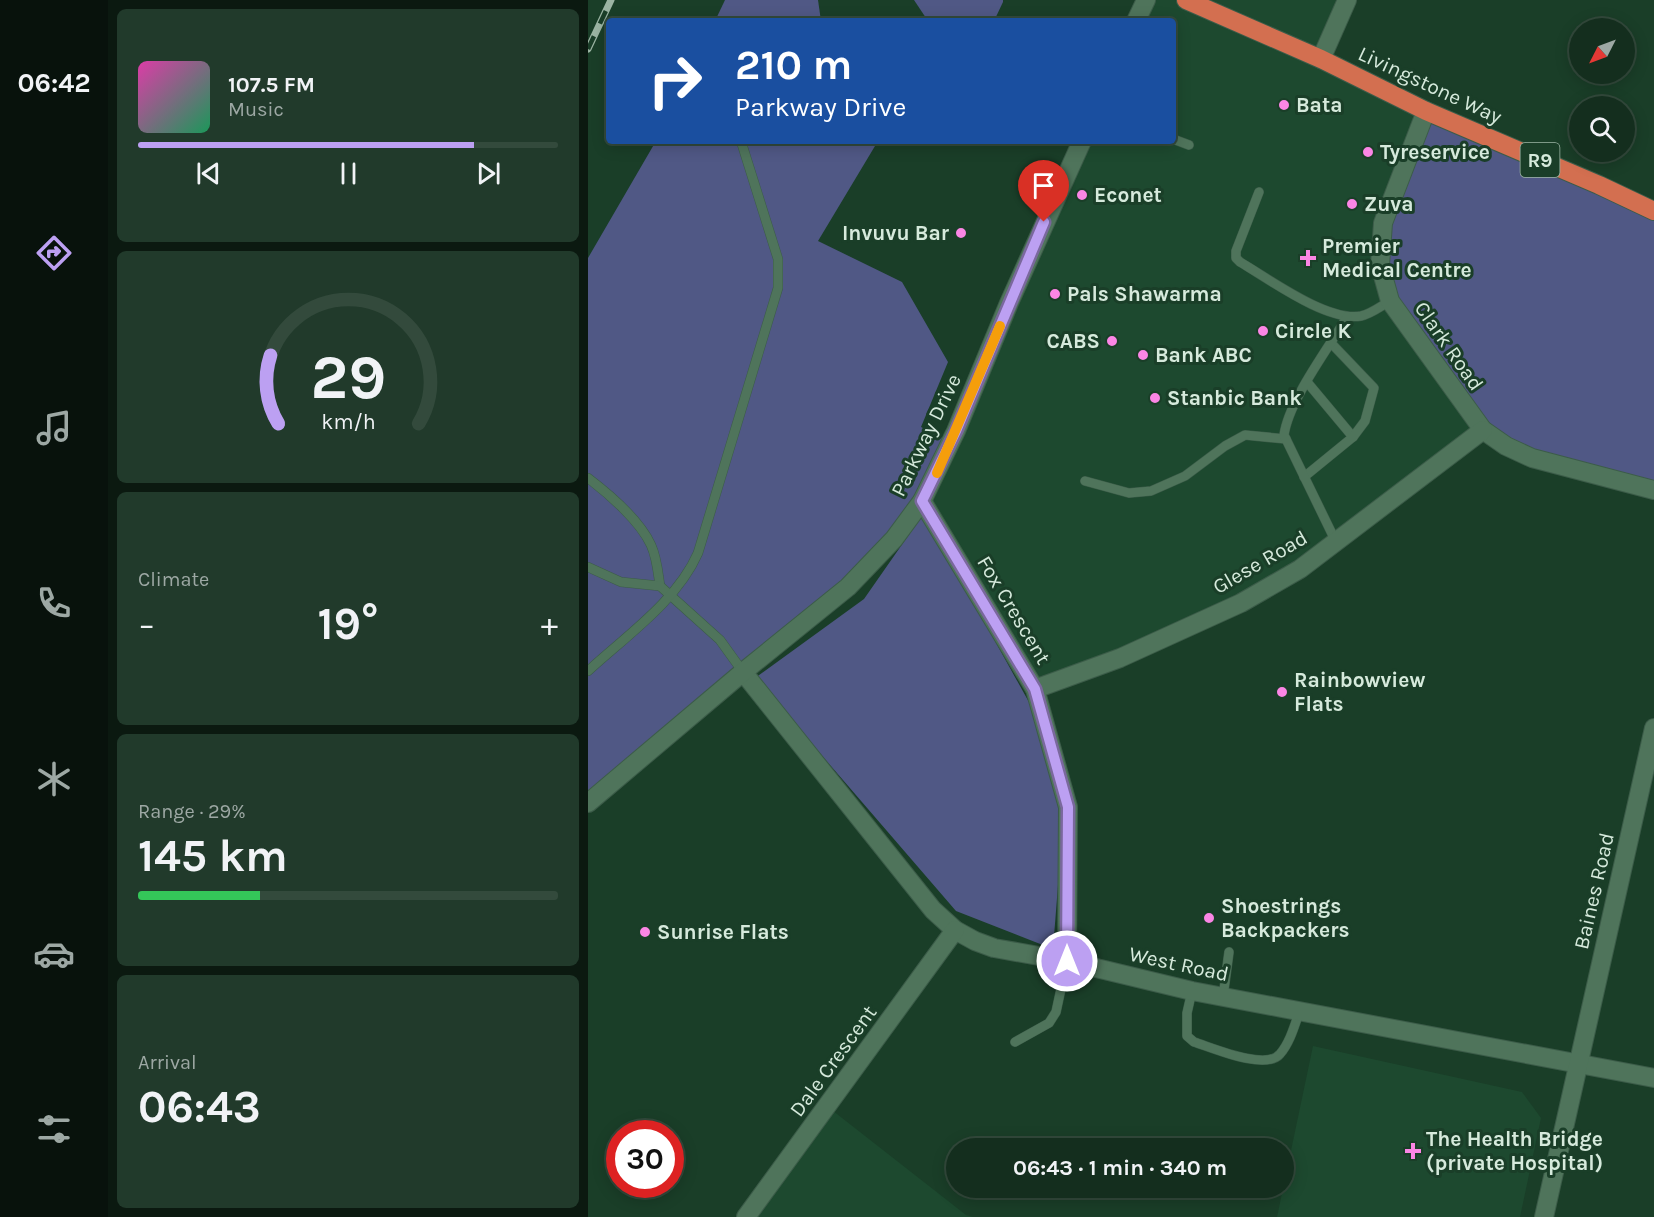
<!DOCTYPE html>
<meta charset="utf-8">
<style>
body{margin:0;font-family:Karla,sans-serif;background:#213a2b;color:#f1f3f6;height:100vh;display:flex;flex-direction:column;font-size:22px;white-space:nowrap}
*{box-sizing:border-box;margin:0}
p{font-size:20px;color:#9da8a4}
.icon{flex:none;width:33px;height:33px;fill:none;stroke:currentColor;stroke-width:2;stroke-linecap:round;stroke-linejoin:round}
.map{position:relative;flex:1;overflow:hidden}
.panel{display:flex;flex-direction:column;gap:9px;padding:9px;background:#0b1910;width:480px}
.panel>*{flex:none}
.hud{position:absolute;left:18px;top:18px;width:570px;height:126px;border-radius:6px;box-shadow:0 3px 15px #0003,0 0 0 2px #334a3c;background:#1a4fa0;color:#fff;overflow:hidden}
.needle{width:39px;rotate:228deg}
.fabs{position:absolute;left:981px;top:18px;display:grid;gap:12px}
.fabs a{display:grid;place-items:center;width:66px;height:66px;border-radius:50%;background:#142e1e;box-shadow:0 3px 15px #0003,0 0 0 2px #334a3c;font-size:30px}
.speed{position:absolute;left:18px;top:1120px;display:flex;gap:12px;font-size:30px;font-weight:700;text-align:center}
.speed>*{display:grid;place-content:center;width:78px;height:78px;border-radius:50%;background:#142e1e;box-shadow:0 3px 15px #0003,0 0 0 2px #334a3c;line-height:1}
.speed .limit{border:9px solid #d22;background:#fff;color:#111}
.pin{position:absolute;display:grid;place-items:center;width:51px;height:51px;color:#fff;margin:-62px -26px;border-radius:50% 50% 50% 0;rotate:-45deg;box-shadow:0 0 6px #0007}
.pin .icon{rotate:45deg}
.me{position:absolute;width:66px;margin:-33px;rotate:0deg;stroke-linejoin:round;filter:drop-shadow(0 0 4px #0008)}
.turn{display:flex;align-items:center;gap:21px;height:126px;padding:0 30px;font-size:27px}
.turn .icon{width:78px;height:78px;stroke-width:2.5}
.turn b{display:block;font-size:42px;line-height:51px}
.big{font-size:45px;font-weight:700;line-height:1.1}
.panel .card{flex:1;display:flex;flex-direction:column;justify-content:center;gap:9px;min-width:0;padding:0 21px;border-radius:9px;background:#213a2b}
.panel .dial{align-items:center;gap:0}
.dial svg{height:156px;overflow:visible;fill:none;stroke:#334a3c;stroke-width:7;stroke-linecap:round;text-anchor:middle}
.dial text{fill:#f1f3f6;stroke:none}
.song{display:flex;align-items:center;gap:18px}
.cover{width:72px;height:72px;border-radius:9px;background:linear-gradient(135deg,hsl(320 70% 55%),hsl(150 70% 35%))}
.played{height:6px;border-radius:3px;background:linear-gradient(90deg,#bca0f2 80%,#334a3c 80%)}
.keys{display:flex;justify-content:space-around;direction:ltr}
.heat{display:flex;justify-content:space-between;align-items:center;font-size:33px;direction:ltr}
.charge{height:9px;border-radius:4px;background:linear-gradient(90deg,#34c759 29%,#334a3c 0)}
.trip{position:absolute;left:358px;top:1138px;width:348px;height:60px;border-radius:30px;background:#142e1e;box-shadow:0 3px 15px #0003,0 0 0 2px #334a3c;font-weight:700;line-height:60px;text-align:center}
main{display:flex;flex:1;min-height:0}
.tab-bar{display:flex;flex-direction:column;width:108px;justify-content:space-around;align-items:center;background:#08120c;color:#9da8a4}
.tab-bar .icon{width:42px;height:42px}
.tab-bar .selected{color:#bca0f2}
.tab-bar b{font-size:27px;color:#f1f3f6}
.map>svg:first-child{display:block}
.built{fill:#1d492f}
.green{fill:#505885}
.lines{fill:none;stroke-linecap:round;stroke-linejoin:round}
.service-casing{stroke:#3c5c49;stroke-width:10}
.minor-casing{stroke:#3c5c49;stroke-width:20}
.tertiary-casing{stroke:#3c5c49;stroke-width:20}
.trunk-casing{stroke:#3c5c49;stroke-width:20}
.service{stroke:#4f745b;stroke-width:9}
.minor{stroke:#4f745b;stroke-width:18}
.tertiary{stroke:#4f745b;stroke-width:18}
.trunk{stroke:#d36f50;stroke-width:18}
.rail-casing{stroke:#9bb4a3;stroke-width:7}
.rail{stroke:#1a3e28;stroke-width:4.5;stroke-dasharray:14;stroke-linecap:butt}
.route-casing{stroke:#7a689d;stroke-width:15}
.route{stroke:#bca0f2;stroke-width:10}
.slow{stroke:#f59e0b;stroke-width:10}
.poi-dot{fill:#fb86e5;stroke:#1a3e28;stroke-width:2}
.labels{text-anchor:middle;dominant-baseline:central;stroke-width:6;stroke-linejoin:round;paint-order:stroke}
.shield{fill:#1a3e28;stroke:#9eb6a6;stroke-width:1.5}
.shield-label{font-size:20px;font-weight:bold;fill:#d6eadc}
.street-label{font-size:21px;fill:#d6eadc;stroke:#1a3e28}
.poi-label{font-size:21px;font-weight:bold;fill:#d6eadc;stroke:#1a3e28;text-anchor:start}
</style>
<main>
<nav class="tab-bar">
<b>06:42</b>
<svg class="icon selected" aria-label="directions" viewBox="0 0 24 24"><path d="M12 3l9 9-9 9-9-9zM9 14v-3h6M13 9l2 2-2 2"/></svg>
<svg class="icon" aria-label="music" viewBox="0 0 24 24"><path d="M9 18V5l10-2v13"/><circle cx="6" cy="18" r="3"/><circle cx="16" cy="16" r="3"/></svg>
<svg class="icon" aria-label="phone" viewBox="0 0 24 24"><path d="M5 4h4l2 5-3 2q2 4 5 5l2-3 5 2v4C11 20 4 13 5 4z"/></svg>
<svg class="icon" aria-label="climate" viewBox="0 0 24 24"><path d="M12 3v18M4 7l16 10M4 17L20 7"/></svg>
<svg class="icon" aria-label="car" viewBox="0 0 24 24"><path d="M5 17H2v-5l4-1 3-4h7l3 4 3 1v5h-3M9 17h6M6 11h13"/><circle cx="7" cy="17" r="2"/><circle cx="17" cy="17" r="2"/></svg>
<svg class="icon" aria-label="filters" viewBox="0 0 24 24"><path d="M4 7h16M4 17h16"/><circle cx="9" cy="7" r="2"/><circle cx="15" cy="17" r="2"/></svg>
</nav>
<section class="panel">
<div class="card">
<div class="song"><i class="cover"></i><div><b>107.5 FM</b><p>Music</p></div></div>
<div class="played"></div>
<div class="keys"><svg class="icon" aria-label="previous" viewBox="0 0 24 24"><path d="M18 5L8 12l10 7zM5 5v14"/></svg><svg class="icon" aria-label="pause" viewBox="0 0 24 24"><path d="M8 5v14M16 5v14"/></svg><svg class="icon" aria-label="next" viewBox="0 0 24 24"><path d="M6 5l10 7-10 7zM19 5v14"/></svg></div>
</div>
<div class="card dial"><svg viewBox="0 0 100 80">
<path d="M14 69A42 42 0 1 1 86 69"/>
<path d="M14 69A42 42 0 0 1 10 34" stroke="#bca0f2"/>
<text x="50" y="56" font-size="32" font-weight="700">29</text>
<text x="50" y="72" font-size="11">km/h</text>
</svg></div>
<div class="card"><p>Climate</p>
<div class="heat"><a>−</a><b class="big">19°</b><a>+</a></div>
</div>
<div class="card"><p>Range · 29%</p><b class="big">145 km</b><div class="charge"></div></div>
<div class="card"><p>Arrival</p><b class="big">06:43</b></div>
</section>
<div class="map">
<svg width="1066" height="1217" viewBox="0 0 1066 1217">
<rect width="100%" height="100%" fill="#1a3e28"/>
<!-- built -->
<g class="built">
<polygon points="558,0 759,0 734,59 838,111 895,430 712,569 447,689 334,501 494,141 585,141 585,21 548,21"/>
<polygon points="725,1046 934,1092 953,1118 932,1217 689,1217"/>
<polygon points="240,1107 378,1215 385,1217 158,1217"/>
</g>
<!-- green -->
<g class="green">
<polygon points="137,0 230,0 233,21 127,21"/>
<polygon points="326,0 415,0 415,2 406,21 340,21"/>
<polygon points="836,113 1066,218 1066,500 944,458 918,446 802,301 795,223"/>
<polygon points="68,141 290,141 230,241 314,282 360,362 333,427 357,439 331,504 249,593 0,801 0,258"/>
<polygon points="336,513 442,704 475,822 465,949 368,911 167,678 276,599"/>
</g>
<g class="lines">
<defs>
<g id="service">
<polyline points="585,139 601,145"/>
<path d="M671 192 648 251V258L652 262C681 279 739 322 773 316 783 314 793 306 802 301"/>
<polyline points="719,382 765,437"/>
<polyline points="716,477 765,437 777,421 786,388 743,343"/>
<path d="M0 478C21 494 52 521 63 545 69 558 70 573 72 586"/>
<polyline points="497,481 541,493 563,491 597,476 637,446 657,435 698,439"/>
<path d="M748 542 696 435C701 400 740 349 759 317"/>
<polyline points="0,567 33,582 72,586 132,640 155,672"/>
<path d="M0 671C38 636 89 601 110 553L190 288V259L153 141"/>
<path d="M604 991 599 1013V1036L606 1042C625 1048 678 1071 692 1054 702 1043 707 1024 712 1010"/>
<polyline points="635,997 641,952"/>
<polyline points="427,1042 461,1023 468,1012 479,961"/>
</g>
<g id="minor">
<polyline points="733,59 759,0"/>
<polyline points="838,111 795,223 792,265 802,301 895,430 918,446 944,458 1066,490"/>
<polyline points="334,501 447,689 480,807 479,961"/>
<polyline points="155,672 345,910 367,930 387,941 406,948 479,961 604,991 1066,1078"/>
<polyline points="447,689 532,658 653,603 712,569 895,430"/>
<polyline points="158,1217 367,930"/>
<polyline points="956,1217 1066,728"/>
</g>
<g id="tertiary">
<polyline points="548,21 558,0"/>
<polyline points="0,803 155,672 260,587 306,539 334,501 368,431 421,303 494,141"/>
</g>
<polyline id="trunk" points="598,0 733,59 838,111 1011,185 1066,211"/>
</defs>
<!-- service casing -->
<use href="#service" class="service-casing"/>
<!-- minor casing -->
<use href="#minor" class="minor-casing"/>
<!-- tertiary casing -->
<use href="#tertiary" class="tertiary-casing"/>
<!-- trunk casing -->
<use href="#trunk" class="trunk-casing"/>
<!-- service -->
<use href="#service" class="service"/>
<!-- minor -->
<use href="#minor" class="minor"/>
<!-- tertiary -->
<use href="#tertiary" class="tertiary"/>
<!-- trunk -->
<use href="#trunk" class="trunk"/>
<defs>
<polyline id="rail" points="0,49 23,0"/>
</defs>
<!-- rail casing -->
<use href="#rail" class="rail-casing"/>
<!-- rail -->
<use href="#rail" class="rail"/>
</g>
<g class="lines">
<defs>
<polyline id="route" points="456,222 368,431 334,501 447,689 480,807 479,961"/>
</defs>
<!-- route casing -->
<use href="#route" class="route-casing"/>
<!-- route -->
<use href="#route" class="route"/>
<!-- slow -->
<polyline class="slow" points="349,473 412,326"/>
</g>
<!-- markers -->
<g class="poi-dot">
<circle cx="696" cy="105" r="6"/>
<circle cx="780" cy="152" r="6"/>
<circle cx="494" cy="195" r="6"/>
<circle cx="764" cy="204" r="6"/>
<circle cx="373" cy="233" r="6"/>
<path d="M717 249h6v6h6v6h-6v6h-6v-6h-6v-6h6z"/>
<circle cx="467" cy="294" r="6"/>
<circle cx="675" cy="331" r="6"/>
<circle cx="524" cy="341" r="6"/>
<circle cx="555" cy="355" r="6"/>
<circle cx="567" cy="398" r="6"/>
<circle cx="694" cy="692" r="6"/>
<circle cx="621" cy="918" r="6"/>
<circle cx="57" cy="932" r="6"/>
<path d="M822 1142h6v6h6v6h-6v6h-6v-6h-6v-6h6z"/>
</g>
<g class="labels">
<!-- shield labels -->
<rect class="shield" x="932.5" y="143" width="39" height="34" rx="4.5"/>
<g class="shield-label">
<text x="952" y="160">R9</text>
</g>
<!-- street labels -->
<g class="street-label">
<text transform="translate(842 85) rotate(25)">Livingstone Way</text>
<text transform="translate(861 346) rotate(55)">Clark Road</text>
<text transform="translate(338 435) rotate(-64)">Parkway Drive</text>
<text transform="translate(672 562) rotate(-30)">Glese Road</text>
<text transform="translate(426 610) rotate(59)">Fox Crescent</text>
<text transform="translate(1006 891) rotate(-77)">Baines Road</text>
<text transform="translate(591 964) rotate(12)">West Road</text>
<text transform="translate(245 1061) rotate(-54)">Dale Crescent</text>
</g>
<!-- poi labels -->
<g class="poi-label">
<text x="708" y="105">Bata</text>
<text x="792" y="152">Tyreservice</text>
<text x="506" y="195">Econet</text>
<text x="776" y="204">Zuva</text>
<text x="361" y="233" text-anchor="end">Invuvu Bar</text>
<text x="734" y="246">Premier<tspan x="734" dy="24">Medical Centre</tspan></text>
<text x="479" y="294">Pals Shawarma</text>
<text x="687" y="331">Circle K</text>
<text x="512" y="341" text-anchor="end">CABS</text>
<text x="567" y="355">Bank ABC</text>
<text x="579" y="398">Stanbic Bank</text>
<text x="706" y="680">Rainbowview<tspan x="706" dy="24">Flats</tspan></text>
<text x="633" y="906">Shoestrings<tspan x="633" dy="24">Backpackers</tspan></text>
<text x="69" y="932">Sunrise Flats</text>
<text x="838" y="1139">The Health Bridge<tspan x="838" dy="24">(private Hospital)</tspan></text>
</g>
</g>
</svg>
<div class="fabs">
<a><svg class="needle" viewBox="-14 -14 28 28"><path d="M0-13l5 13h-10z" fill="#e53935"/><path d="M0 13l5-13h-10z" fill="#9da8a4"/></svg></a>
<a><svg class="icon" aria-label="search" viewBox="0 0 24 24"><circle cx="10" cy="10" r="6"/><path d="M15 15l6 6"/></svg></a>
</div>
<div class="speed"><div class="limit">30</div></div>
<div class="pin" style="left:456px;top:222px;background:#d93025"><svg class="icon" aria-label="arrive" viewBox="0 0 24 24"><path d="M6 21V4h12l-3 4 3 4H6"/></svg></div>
<svg class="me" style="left:479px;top:961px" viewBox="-20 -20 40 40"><circle r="17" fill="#bca0f2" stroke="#fff" stroke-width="3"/><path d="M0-11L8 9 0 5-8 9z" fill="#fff"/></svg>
<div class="trip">06:43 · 1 min · 340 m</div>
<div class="hud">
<div class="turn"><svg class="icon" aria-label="right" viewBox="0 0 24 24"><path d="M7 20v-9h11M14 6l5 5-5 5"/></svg><div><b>210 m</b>Parkway Drive</div></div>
</div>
</div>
</main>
